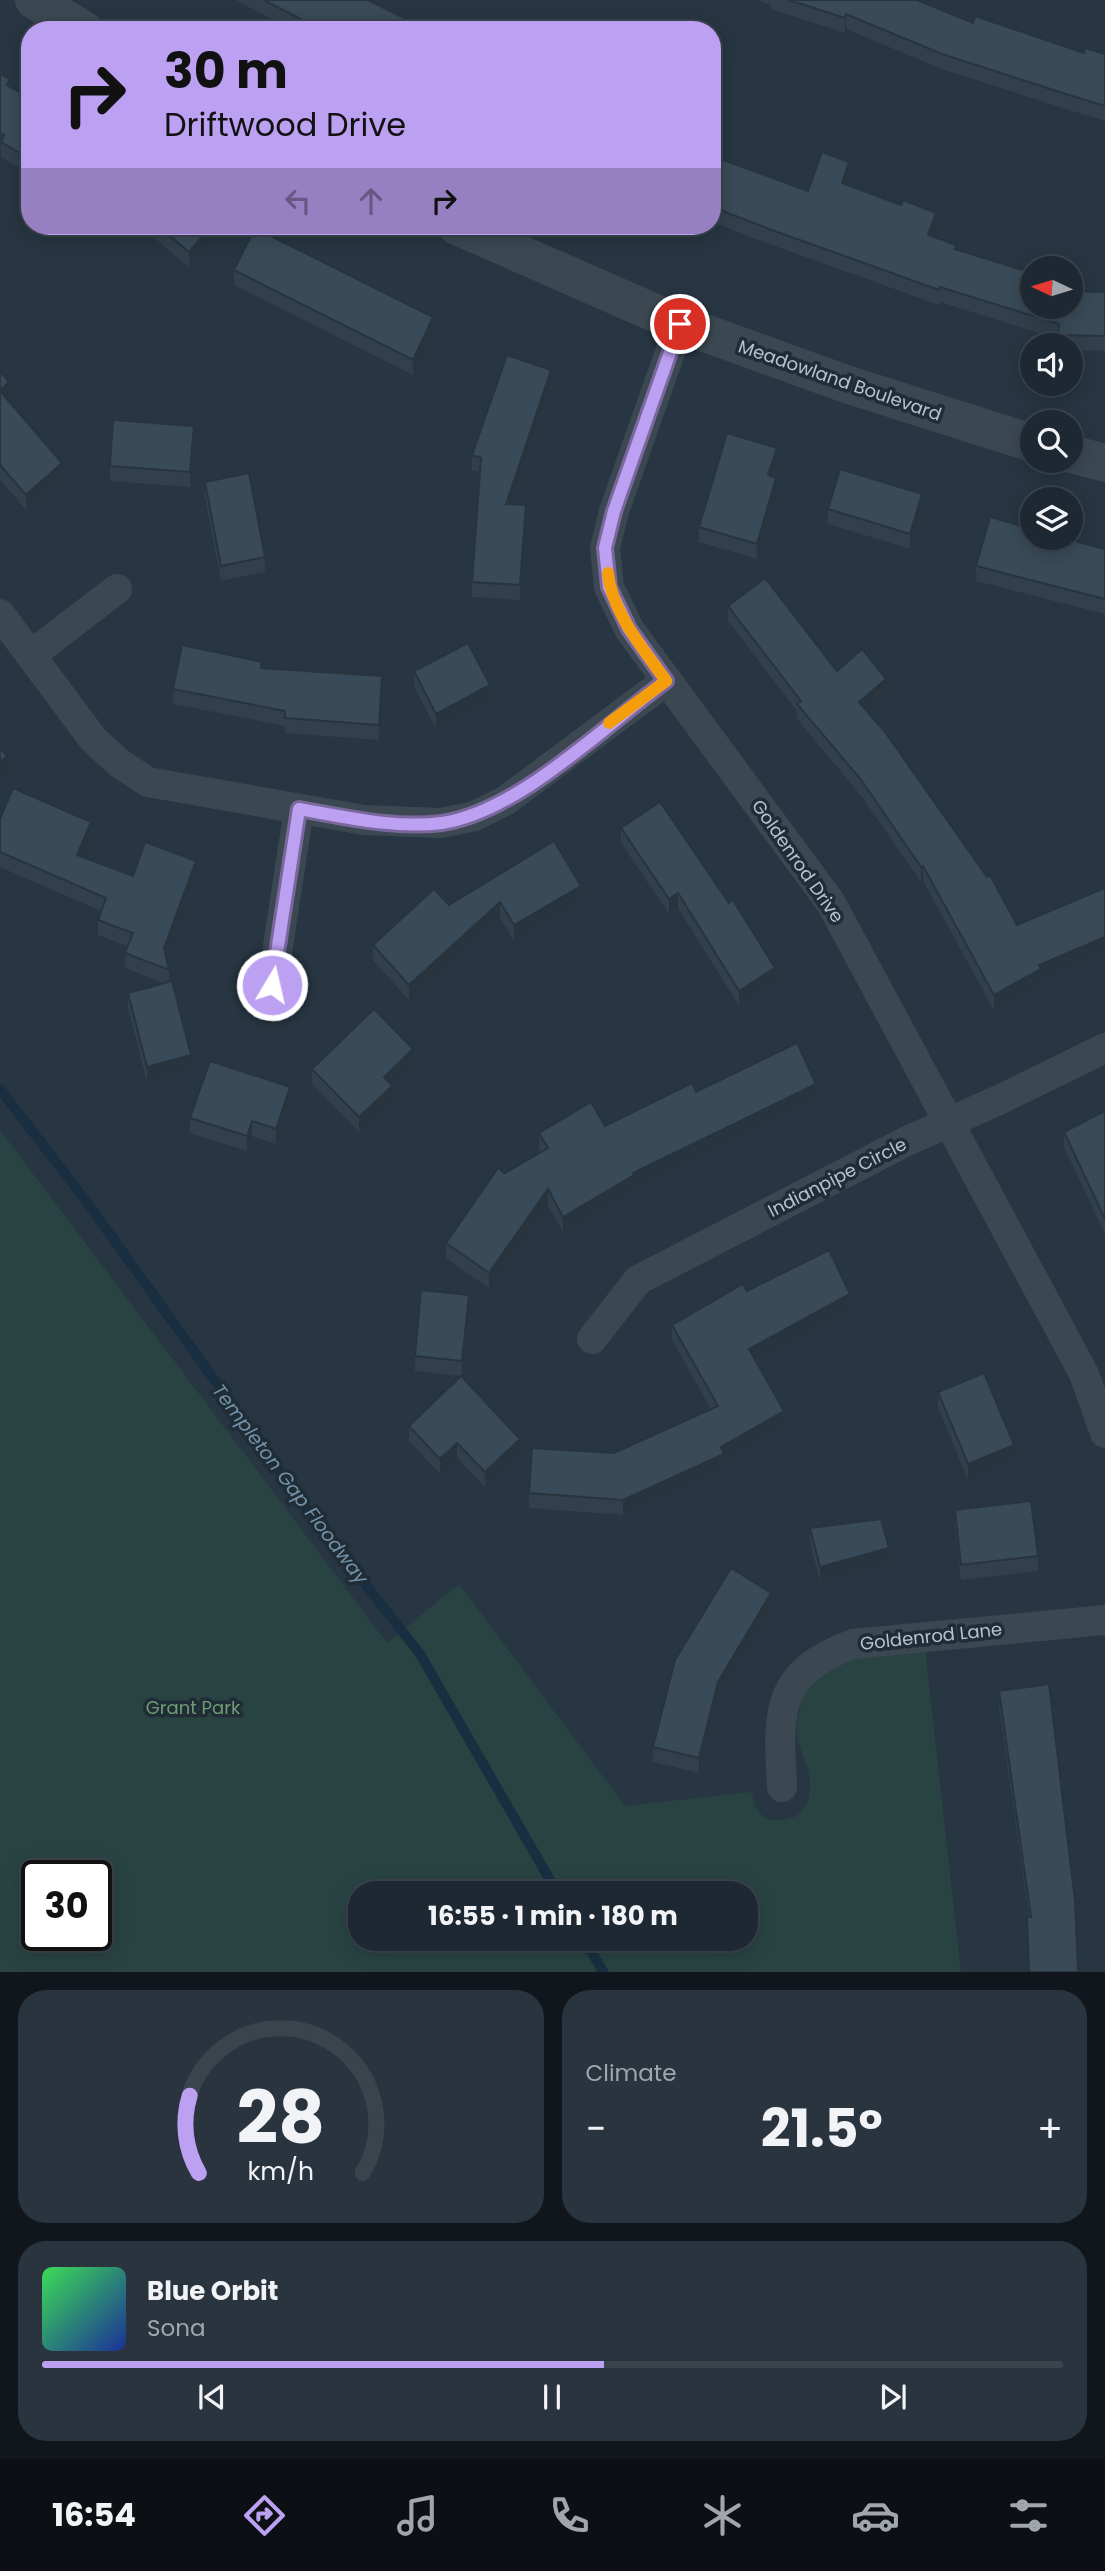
<!DOCTYPE html>
<meta charset="utf-8">
<style>
body{margin:0;font-family:Poppins,sans-serif;background:#2a343e;color:#f1f3f6;height:100vh;display:flex;flex-direction:column;font-size:26px;white-space:nowrap}
*{box-sizing:border-box;margin:0}
p{font-size:23px;color:#a0a6ac}
.icon{flex:none;width:38px;height:38px;fill:none;stroke:currentColor;stroke-width:2;stroke-linecap:round;stroke-linejoin:round}
.map{position:relative;height:1972px;overflow:hidden}
.sheet{display:flex;flex-direction:column;gap:18px;padding:18px;background:#10161c;flex:1}
.sheet>*{flex:none}
.guide{position:absolute;left:21px;top:21px;width:700px;height:214px;border-radius:28px;box-shadow:0 4px 18px #0003,0 0 0 2px #3b444d;background:#bca0f2;color:#111;overflow:hidden}
.needle{width:46px;rotate:274deg}
.buttons{position:absolute;left:1020px;top:256px;display:grid;gap:14px}
.buttons a{display:grid;place-items:center;width:63px;height:63px;border-radius:50%;background:#1d2832;box-shadow:0 4px 18px #0003,0 0 0 2px #3b444d;font-size:35px}
.speed{position:absolute;left:21px;top:1860px;display:flex;gap:14px;font-size:35px;font-weight:700;text-align:center}
.speed>*{display:grid;place-content:center;width:91px;height:91px;border-radius:50%;background:#1d2832;box-shadow:0 4px 18px #0003,0 0 0 2px #3b444d;line-height:1}
.speed .limit{border:4px solid #111;border-radius:10px;background:#fff;color:#111}
.pin{position:absolute;display:grid;place-items:center;width:60px;height:60px;color:#fff;margin:-30px;border:4px solid #fff;border-radius:50%;box-shadow:0 2px 7px #0007}
.me{position:absolute;width:77px;margin:-38px;rotate:9deg;stroke-linejoin:round;filter:drop-shadow(0 0 5px #0008)}
.turn{display:flex;align-items:center;gap:24px;height:147px;padding:0 28px;font-size:32px}
.turn .icon{width:91px;height:91px;stroke-width:2.5}
.turn b{display:block;font-size:49px;line-height:60px}
.lanes{display:flex;align-items:center;height:66px;padding:0 28px;background:#0003;justify-content:center;gap:35px;direction:ltr}
.lanes .off{opacity:.35}
.big{font-size:52px;font-weight:700;line-height:1.1}
.sheet .card{flex:1;display:flex;flex-direction:column;justify-content:center;gap:10px;min-width:0;padding:0 24px;border-radius:28px;background:#2a343e}
.sheet .dial{align-items:center;gap:0}
.dial svg{height:182px;overflow:visible;fill:none;stroke:#3b444d;stroke-width:7;stroke-linecap:round;text-anchor:middle}
.dial text{fill:#f1f3f6;stroke:none}
.song{display:flex;align-items:center;gap:21px}
.cover{width:84px;height:84px;border-radius:10px;background:linear-gradient(135deg,hsl(130 70% 55%),hsl(230 70% 35%))}
.played{height:7px;border-radius:4px;background:linear-gradient(90deg,#bca0f2 55%,#3b444d 55%)}
.keys{display:flex;justify-content:space-around;direction:ltr}
.heat{display:flex;justify-content:space-between;align-items:center;font-size:38px;direction:ltr}
.sheet .tiles{flex:1;display:grid;gap:18px;grid-template-columns:1fr 1fr}
.card:last-child{grid-column:span 2}
.trip{position:absolute;left:348px;top:1881px;width:410px;height:70px;border-radius:28px;background:#1d2832;box-shadow:0 4px 18px #0003,0 0 0 2px #3b444d;font-weight:700;line-height:70px;text-align:center}
.tabs{display:flex;height:112px;justify-content:space-around;align-items:center;background:#0c1014;color:#a0a6ac}
.tabs .icon{width:49px;height:49px}
.tabs .current{color:#bca0f2}
.tabs b{font-size:32px;color:#f1f3f6}
.map>svg:first-child{display:block}
.green{fill:#294343;fill-rule:evenodd}
.lines{fill:none;stroke-linecap:round;stroke-linejoin:round}
.stream{stroke:#192f41;stroke-width:10}
.minor{stroke:#3b4852;stroke-width:30}
.tertiary{stroke:#3b4852;stroke-width:38}
.wall{fill:#31404c}
.shaded-wall{fill:#28343e}
.building{fill:#394b58;stroke:#28343e;stroke-width:2}
.route-casing{stroke:#7a689d;stroke-width:18}
.route{stroke:#bca0f2;stroke-width:12}
.slow{stroke:#f59e0b;stroke-width:12}
.labels{text-anchor:middle;dominant-baseline:central;stroke-width:7;stroke-linejoin:round;paint-order:stroke}
.street-label{font-size:18px;fill:#b8c2cc;stroke:#202d37}
.park-label{font-size:18px;fill:#6f9d73;stroke:#202d37}
.water-label{font-size:19px;font-style:italic;fill:#7292aa;stroke:#202d37}
</style>
<div class="map">
<svg width="1105" height="1973" viewBox="0 0 1105 1973">
<rect width="100%" height="100%" fill="#273642"/>
<!-- green -->
<path class="green" d="M0 1130 387 1643 459 1584 625 1806 752 1792 755 1806 764 1818C791 1825 811 1814 810 1784 810 1767 800 1752 797 1736 794 1717 804 1696 811 1679L855 1657 925 1648 961 1972H0ZM37 1876H96V1936H37ZM360 1894H746V1939H360Z"/>
<g class="lines">
<!-- stream -->
<g class="stream">
<polyline points="0,1089 86,1201 312,1516 420,1654 558,1894"/>
<polyline points="584,1939 604,1973"/>
</g>
<!-- minor -->
<g class="minor">
<polyline points="680,324 614,511 605,548 609,587 629,629 831,903 1084,1374 1105,1433"/>
<polyline points="0,614 93,739 119,763 148,782 364,820 441,823 475,816 505,801 666,681"/>
<polyline points="31,655 117,589"/>
<polyline points="272,985 299,809"/>
<polyline points="592,1339 638,1280 907,1141 1001,1099 1105,1048"/>
<path d="M782 1787C778 1713 774 1673 853 1644L1105 1620"/>
</g>
<!-- tertiary -->
<g class="tertiary">
<polyline points="34,0 84,30"/>
<polyline points="457,226 680,324 846,384 1032,443"/>
<polyline points="1071,454 1105,463"/>
</g>
</g>
<!-- wall -->
<g class="wall">
<polygon points="236,0 368,0 428,30 292,30"/>
<polygon points="757,0 917,0 973,23 1084,53 1105,54 1105,121 1072,111 942,69 846,29 845,33 771,9 771,5"/>
<polygon points="0,74 10,86 30,98 30,174 1,157"/>
<polygon points="712,156 808,191 849,177 846,185 936,228 933,236 956,249 1032,306 1105,292 1105,351 1071,350 1071,345 1058,345 1058,339 940,302 939,305 772,245 712,222"/>
<polygon points="140,226 219,226 219,230 189,267"/>
<polygon points="234,270 433,332 413,375 234,285"/>
<polygon points="0,371 9,397 7,399 62,478 26,510 0,480"/>
<polygon points="551,385 511,504 526,520 520,600 472,597 472,582 480,472 472,470 472,455"/>
<polygon points="194,441 190,487 110,481 110,466"/>
<polygon points="777,463 773,477 776,493 757,559 699,542 699,527"/>
<polygon points="205,482 265,557 265,572 221,581 205,497"/>
<polygon points="828,509 922,509 910,549 828,524"/>
<polygon points="1087,545 1105,549 1105,614 976,581 976,566"/>
<polygon points="728,606 837,671 886,694 867,710 1017,925 1105,888 1105,952 1041,979 1041,984 994,1010 923,881 921,882 862,797 797,719 797,711 728,621"/>
<polygon points="262,668 382,691 379,740 285,733 285,726 173,704 173,689"/>
<polygon points="414,671 490,700 436,729 414,686"/>
<polygon points="0,819 91,837 82,857 133,876 196,876 166,956 169,970 169,982 191,1070 147,1082 128,1008 128,993 164,983 125,968 125,953 127,946 98,935 98,920 101,911 0,867"/>
<polygon points="621,828 775,983 739,1006 678,908 669,914 621,843"/>
<polygon points="554,841 581,901 514,941 500,917 409,1000 373,960 373,945 449,905"/>
<polygon points="413,1064 391,1085 392,1101 359,1132 312,1084 312,1069"/>
<polygon points="696,1092 816,1099 634,1187 634,1190 563,1232 548,1205 489,1288 446,1258 446,1243 505,1173 541,1152 539,1148 539,1133 605,1126"/>
<polygon points="290,1102 276,1144 252,1136 247,1151 190,1133 190,1118"/>
<polygon points="1105,1111 1105,1234 1064,1147 1064,1132"/>
<polygon points="747,1291 850,1309 756,1360 784,1426 724,1460 724,1469 623,1515 529,1508 529,1493 711,1409 672,1340 672,1325"/>
<polygon points="469,1310 462,1376 415,1371 415,1356"/>
<polygon points="938,1392 1014,1460 968,1480 938,1407"/>
<polygon points="409,1426 520,1454 485,1487 457,1458 440,1474 409,1441"/>
<polygon points="955,1510 1038,1556 1038,1571 961,1580 955,1525"/>
<polygon points="810,1528 889,1563 820,1582 810,1543"/>
<polygon points="771,1609 718,1697 699,1773 653,1762 653,1747"/>
<polygon points="999,1691 1078,1972 1029,1972 1027,1932 1027,1917 1029,1917 999,1706"/>
</g>
<!-- shaded-wall -->
<g class="shaded-wall">
<polygon points="846,14 846,29 845,33 845,18"/>
<polygon points="849,162 849,177 842,198 842,183"/>
<polygon points="936,213 936,228 928,250 928,235"/>
<polygon points="211,226 219,226 219,230 189,267 189,252"/>
<polygon points="433,317 433,332 413,375 413,360"/>
<polygon points="551,370 551,385 506,519 506,504"/>
<polygon points="9,382 9,397 0,405 0,390"/>
<polygon points="194,426 194,441 190,487 190,472"/>
<polygon points="777,448 777,463 768,490 768,475"/>
<polygon points="62,463 62,478 26,510 26,495"/>
<polygon points="776,478 776,493 757,559 757,544"/>
<polygon points="922,494 922,509 910,549 910,534"/>
<polygon points="526,505 526,520 520,600 520,585"/>
<polygon points="382,676 382,691 379,740 379,725"/>
<polygon points="886,679 886,694 859,717 859,702"/>
<polygon points="490,685 490,700 436,729 436,714"/>
<polygon points="7,756 7,771 0,777 0,762"/>
<polygon points="91,822 91,837 77,870 77,855"/>
<polygon points="196,861 196,876 164,963 164,948"/>
<polygon points="923,866 923,881 921,882 921,867"/>
<polygon points="581,886 581,901 514,941 514,925"/>
<polygon points="678,893 678,908 669,914 669,899"/>
<polygon points="500,902 500,917 409,1000 409,985"/>
<polygon points="1105,937 1105,952 1041,979 1041,984 994,1010 994,995 1039,965"/>
<polygon points="775,968 775,983 739,1006 739,991"/>
<polygon points="413,1049 413,1064 384,1092 384,1077"/>
<polygon points="191,1055 191,1070 147,1082 147,1067"/>
<polygon points="816,1084 816,1099 634,1187 634,1190 563,1232 563,1217 633,1173"/>
<polygon points="392,1086 392,1101 359,1132 359,1117"/>
<polygon points="290,1087 290,1102 276,1144 276,1129"/>
<polygon points="252,1121 252,1136 247,1151 247,1136"/>
<polygon points="548,1189 548,1205 489,1288 489,1273"/>
<polygon points="850,1294 850,1309 749,1364 749,1349"/>
<polygon points="469,1295 469,1310 462,1376 462,1361"/>
<polygon points="784,1411 784,1426 724,1460 724,1469 623,1515 623,1500 721,1447"/>
<polygon points="520,1439 520,1454 485,1487 485,1472"/>
<polygon points="457,1443 457,1458 440,1474 440,1459"/>
<polygon points="1014,1445 1014,1460 968,1480 968,1464"/>
<polygon points="889,1548 889,1563 820,1582 820,1567"/>
<polygon points="771,1593 771,1609 718,1697 699,1773 699,1758 718,1682"/>
</g>
<!-- building -->
<g class="building">
<polygon points="264,0 368,0 428,30 322,30"/>
<polygon points="789,0 917,0 973,23 975,16 1084,53 1085,48 1105,54 1105,106 1072,96 942,54 846,14 845,18"/>
<polygon points="0,74 10,79 7,85 30,98 30,159 1,142 4,135 0,133"/>
<polygon points="822,152 849,162 842,183 901,205 903,200 936,213 928,235 956,245 955,249 1032,273 1032,306 1071,306 1071,291 1105,292 1105,336 1058,335 1059,324 940,287 939,290 772,230 712,207 712,156 808,191"/>
<polygon points="158,226 211,226 189,252"/>
<polygon points="255,228 433,317 413,360 234,270"/>
<polygon points="507,355 551,370 506,504 526,505 520,585 472,582 481,458 472,455"/>
<polygon points="0,371 9,382 0,390"/>
<polygon points="0,391 62,463 26,495 0,465"/>
<polygon points="113,420 194,426 190,472 110,466"/>
<polygon points="727,433 777,448 768,475 776,478 757,544 699,527"/>
<polygon points="840,469 922,494 910,534 828,509"/>
<polygon points="249,473 265,557 221,566 205,482"/>
<polygon points="990,517 1032,529 1032,537 1060,537 1105,549 1105,599 976,566"/>
<polygon points="765,578 837,671 862,649 886,679 859,702 885,732 987,877 990,875 1017,925 1105,888 1105,937 1039,965 1041,969 994,995 923,866 921,867 862,781 797,704 801,701 728,606"/>
<polygon points="468,643 490,685 436,714 414,671"/>
<polygon points="182,645 262,662 261,668 382,676 379,725 285,718 285,711 173,689"/>
<polygon points="0,748 7,756 0,762"/>
<polygon points="13,788 91,822 77,855 133,876 145,842 196,861 164,948 169,970 125,953 133,933 98,920 106,898 0,852 0,819"/>
<polygon points="660,802 729,903 733,900 775,968 739,991 678,893 669,899 621,828"/>
<polygon points="554,841 581,886 514,925 500,902 409,985 373,945 434,889 449,905"/>
<polygon points="172,981 191,1055 147,1067 128,993"/>
<polygon points="374,1009 413,1049 384,1077 392,1086 359,1117 312,1069"/>
<polygon points="797,1043 816,1084 633,1173 634,1175 563,1217 548,1189 489,1273 446,1243 498,1168 505,1173 548,1148 539,1133 591,1102 605,1126 692,1083 696,1092"/>
<polygon points="210,1061 290,1087 276,1129 252,1121 247,1136 190,1118"/>
<polygon points="1105,1111 1105,1219 1064,1132"/>
<polygon points="829,1250 850,1294 749,1349 784,1411 721,1447 724,1454 623,1500 529,1493 532,1448 614,1453 718,1406 672,1325 743,1284 747,1291"/>
<polygon points="421,1290 469,1295 462,1361 415,1356"/>
<polygon points="984,1373 1014,1445 968,1464 938,1392"/>
<polygon points="461,1376 520,1439 485,1472 457,1443 440,1459 409,1426"/>
<polygon points="1031,1501 1038,1556 961,1565 955,1510"/>
<polygon points="881,1519 889,1548 820,1567 810,1528"/>
<polygon points="731,1568 771,1593 718,1682 699,1758 653,1747 675,1660"/>
<polygon points="1049,1684 1075,1901 1078,1972 1029,1972 1027,1917 1031,1917 999,1691"/>
</g>
<g class="lines">
<defs>
<path id="route" d="M272 985 299 809C345 817 395 829 442 823 518 812 604 726 666 681L629 629 609 587 605 548 614 511 680 324"/>
</defs>
<!-- route casing -->
<use href="#route" class="route-casing"/>
<!-- route -->
<use href="#route" class="route"/>
<!-- slow -->
<path class="slow" d="M608 573C612 613 643 648 666 681L609 723"/>
</g>
<g class="labels">
<!-- street labels -->
<g class="street-label">
<text transform="translate(840 380) rotate(19)">Meadowland Boulevard</text>
<text transform="translate(798 861) rotate(55)">Goldenrod Drive</text>
<text transform="translate(837 1177) rotate(-27)">Indianpipe Circle</text>
<text transform="translate(931 1636) rotate(-6)">Goldenrod Lane</text>
</g>
<!-- park labels -->
<g class="park-label">
<text x="193" y="1707">Grant Park</text>
</g>
<!-- water labels -->
<g class="water-label">
<text transform="translate(290 1484) rotate(53)">Templeton Gap Floodway</text>
</g>
</g>
</svg>
<div class="buttons">
<a><svg class="needle" viewBox="-14 -14 28 28"><path d="M0-13l5 13h-10z" fill="#e53935"/><path d="M0 13l5-13h-10z" fill="#a0a6ac"/></svg></a>
<a><svg class="icon" aria-label="sound" viewBox="0 0 24 24"><path d="M4 9h4l5-4v14l-5-4H4zM17 9q2 3 0 6"/></svg></a>
<a><svg class="icon" aria-label="search" viewBox="0 0 24 24"><circle cx="10" cy="10" r="6"/><path d="M15 15l6 6"/></svg></a>
<a><svg class="icon" aria-label="layers" viewBox="0 0 24 24"><path d="M12 4l9 5-9 5-9-5zM3 14l9 5 9-5"/></svg></a>
</div>
<div class="speed"><div class="limit">30</div></div>
<div class="pin" style="left:680px;top:324px;background:#d93025"><svg class="icon" aria-label="arrive" viewBox="0 0 24 24"><path d="M6 21V4h12l-3 4 3 4H6"/></svg></div>
<svg class="me" style="left:272px;top:985px" viewBox="-20 -20 40 40"><circle r="17" fill="#bca0f2" stroke="#fff" stroke-width="3"/><path d="M0-11L8 9 0 5-8 9z" fill="#fff"/></svg>
<div class="trip">16:55 · 1 min · 180 m</div>
<div class="guide">
<div class="turn"><svg class="icon" aria-label="right" viewBox="0 0 24 24"><path d="M7 20v-9h11M14 6l5 5-5 5"/></svg><div><b>30 m</b>Driftwood Drive</div></div>
<div class="lanes"><svg class="icon off" aria-label="left" viewBox="0 0 24 24"><path d="M17 20v-9H6M10 6l-5 5 5 5"/></svg><svg class="icon off" aria-label="ahead" viewBox="0 0 24 24"><path d="M12 20V5M6 11l6-6 6 6"/></svg><svg class="icon" aria-label="right" viewBox="0 0 24 24"><path d="M7 20v-9h11M14 6l5 5-5 5"/></svg></div>
</div>
</div>
<section class="sheet">
<div class="tiles">
<div class="card dial"><svg viewBox="0 0 100 80">
<path d="M14 69A42 42 0 1 1 86 69"/>
<path d="M14 69A42 42 0 0 1 10 35" stroke="#bca0f2"/>
<text x="50" y="56" font-size="32" font-weight="700">28</text>
<text x="50" y="72" font-size="11">km/h</text>
</svg></div>
<div class="card"><p>Climate</p>
<div class="heat"><a>−</a><b class="big">21.5°</b><a>+</a></div>
</div>
<div class="card">
<div class="song"><i class="cover"></i><div><b>Blue Orbit</b><p>Sona</p></div></div>
<div class="played"></div>
<div class="keys"><svg class="icon" aria-label="previous" viewBox="0 0 24 24"><path d="M18 5L8 12l10 7zM5 5v14"/></svg><svg class="icon" aria-label="pause" viewBox="0 0 24 24"><path d="M8 5v14M16 5v14"/></svg><svg class="icon" aria-label="next" viewBox="0 0 24 24"><path d="M6 5l10 7-10 7zM19 5v14"/></svg></div>
</div>
</div>
</section>
<nav class="tabs">
<b>16:54</b>
<svg class="icon current" aria-label="directions" viewBox="0 0 24 24"><path d="M12 3l9 9-9 9-9-9zM9 14v-3h6M13 9l2 2-2 2"/></svg>
<svg class="icon" aria-label="music" viewBox="0 0 24 24"><path d="M9 18V5l10-2v13"/><circle cx="6" cy="18" r="3"/><circle cx="16" cy="16" r="3"/></svg>
<svg class="icon" aria-label="phone" viewBox="0 0 24 24"><path d="M5 4h4l2 5-3 2q2 4 5 5l2-3 5 2v4C11 20 4 13 5 4z"/></svg>
<svg class="icon" aria-label="climate" viewBox="0 0 24 24"><path d="M12 3v18M4 7l16 10M4 17L20 7"/></svg>
<svg class="icon" aria-label="car" viewBox="0 0 24 24"><path d="M5 17H2v-5l4-1 3-4h7l3 4 3 1v5h-3M9 17h6M6 11h13"/><circle cx="7" cy="17" r="2"/><circle cx="17" cy="17" r="2"/></svg>
<svg class="icon" aria-label="filters" viewBox="0 0 24 24"><path d="M4 7h16M4 17h16"/><circle cx="9" cy="7" r="2"/><circle cx="15" cy="17" r="2"/></svg>
</nav>
